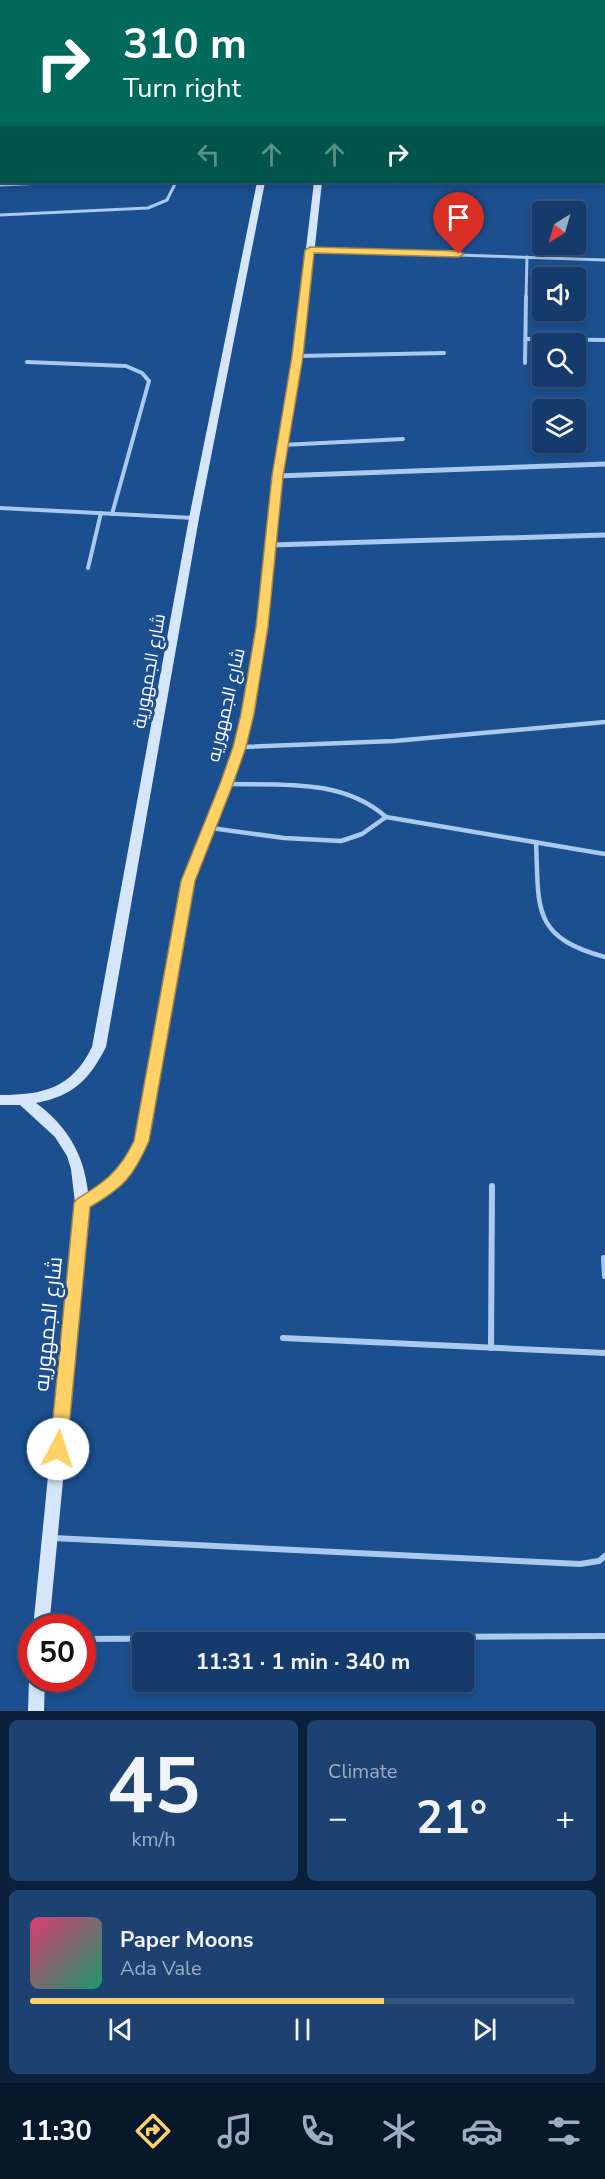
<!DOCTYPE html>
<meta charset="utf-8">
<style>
body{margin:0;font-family:"Nunito Sans",Cairo,sans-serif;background:#1d4271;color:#f1f3f6;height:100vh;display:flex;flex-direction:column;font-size:22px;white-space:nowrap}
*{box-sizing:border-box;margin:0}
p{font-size:20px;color:#9dadc1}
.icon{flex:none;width:33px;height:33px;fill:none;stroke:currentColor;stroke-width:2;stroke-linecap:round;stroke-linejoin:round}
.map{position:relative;height:1711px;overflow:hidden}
.side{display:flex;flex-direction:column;gap:9px;padding:9px;background:#0b203b;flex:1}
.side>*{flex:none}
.guide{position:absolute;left:0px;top:0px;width:606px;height:183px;box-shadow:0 3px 9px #0003,0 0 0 2px #33557e;background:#00695c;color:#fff;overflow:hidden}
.needle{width:39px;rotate:217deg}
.tools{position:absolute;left:532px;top:201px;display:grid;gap:12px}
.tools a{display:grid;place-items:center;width:54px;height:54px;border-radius:6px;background:#143b6b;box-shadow:0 3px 9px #0003,0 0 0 2px #33557e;font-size:30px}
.speed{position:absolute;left:18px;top:1614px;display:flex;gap:12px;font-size:30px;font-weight:700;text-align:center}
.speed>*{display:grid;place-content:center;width:78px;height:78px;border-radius:50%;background:#143b6b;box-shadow:0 3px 9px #0003,0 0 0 2px #33557e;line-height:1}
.speed .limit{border:9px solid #d22;background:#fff;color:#111}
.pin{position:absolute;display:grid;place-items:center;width:51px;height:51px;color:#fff;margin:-62px -26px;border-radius:50% 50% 50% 0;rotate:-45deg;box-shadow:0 0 6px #0007}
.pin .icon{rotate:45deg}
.me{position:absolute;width:66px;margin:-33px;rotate:5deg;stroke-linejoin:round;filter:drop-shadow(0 0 4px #0008)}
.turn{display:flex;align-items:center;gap:21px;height:126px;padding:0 24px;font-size:27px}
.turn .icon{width:78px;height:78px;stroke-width:2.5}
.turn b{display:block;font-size:42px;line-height:51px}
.lanes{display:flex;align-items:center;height:57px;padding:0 24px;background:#0003;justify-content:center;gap:30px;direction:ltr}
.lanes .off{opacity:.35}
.big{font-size:45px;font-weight:700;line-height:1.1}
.side .widget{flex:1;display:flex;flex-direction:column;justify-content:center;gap:9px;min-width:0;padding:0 21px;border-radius:9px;background:#1d4271}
.side .dial{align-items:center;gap:0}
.dial b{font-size:78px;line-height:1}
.song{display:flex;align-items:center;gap:18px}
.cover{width:72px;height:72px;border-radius:9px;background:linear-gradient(135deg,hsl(340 70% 55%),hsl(160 70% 35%))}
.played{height:6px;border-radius:3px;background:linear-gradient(90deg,#ffd166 65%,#33557e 65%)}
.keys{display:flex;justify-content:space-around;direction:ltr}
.heat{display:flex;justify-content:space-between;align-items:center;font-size:33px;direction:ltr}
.side .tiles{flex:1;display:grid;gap:9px;grid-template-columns:1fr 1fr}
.widget:last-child{grid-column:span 2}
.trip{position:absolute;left:132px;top:1632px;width:342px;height:60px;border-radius:6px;background:#143b6b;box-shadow:0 3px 9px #0003,0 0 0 2px #33557e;font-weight:700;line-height:60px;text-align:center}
.dock{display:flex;height:96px;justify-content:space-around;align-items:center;background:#08182b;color:#9dadc1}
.dock .icon{width:42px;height:42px}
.dock .on{color:#ffd166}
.dock b{font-size:27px;color:#f1f3f6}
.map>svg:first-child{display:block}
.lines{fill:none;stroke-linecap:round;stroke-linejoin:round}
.service-far3{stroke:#a9c9ee;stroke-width:3}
.service-far2{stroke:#a9c9ee;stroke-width:4}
.service-far1{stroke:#a9c9ee;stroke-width:4.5}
.service{stroke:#a9c9ee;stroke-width:6}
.minor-far1{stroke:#a9c9ee;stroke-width:4}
.minor{stroke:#a9c9ee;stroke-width:5}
.secondary{fill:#d6e6fa;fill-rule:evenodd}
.route{fill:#ffd166;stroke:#a68842;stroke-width:1.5}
.labels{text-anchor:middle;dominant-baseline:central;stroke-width:6;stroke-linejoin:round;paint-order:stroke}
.street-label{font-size:18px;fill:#fff;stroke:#1b4f8f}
.near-street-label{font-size:21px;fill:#fff;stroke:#1b4f8f}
</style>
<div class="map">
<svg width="605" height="1711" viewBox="0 0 605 1711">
<rect width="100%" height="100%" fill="#1b4f8f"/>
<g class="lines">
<!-- service-far3 -->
<g class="service-far3">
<polyline points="0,185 68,182"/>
<polyline points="0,215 148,208 167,200 176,182"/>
<polyline points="310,250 605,260"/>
<polyline points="526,298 527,257"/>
</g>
<!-- service-far2 -->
<g class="service-far2">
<polyline points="526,339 605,340"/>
<polyline points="298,356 444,353"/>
<polyline points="27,362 126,366 142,373 149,381 112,514"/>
<polyline points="525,363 526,297"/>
<polyline points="282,445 403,439"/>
<polyline points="0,508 194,518"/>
<polyline points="88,568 101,513"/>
</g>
<!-- service-far1 -->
<g class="service-far1">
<polyline points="243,747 394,741 605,722"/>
<path d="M230 784C284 785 343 779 386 817L605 854"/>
<polyline points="211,828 284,838 341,841 362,834 386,817"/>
<path d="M536 842C539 908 531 937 605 957"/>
</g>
<!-- service -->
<g class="service">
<polyline points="604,1258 605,1276"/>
<polyline points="283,1338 605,1353"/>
<polyline points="491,1348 492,1186"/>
<polyline points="53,1538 580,1564 599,1561 605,1556"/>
<polyline points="82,1639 605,1636"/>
</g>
<!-- minor-far1 -->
<g class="minor-far1">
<polyline points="363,0 365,2"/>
<polyline points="584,2 605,0"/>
</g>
<!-- minor -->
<g class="minor">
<polyline points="277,476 605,464"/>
<polyline points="271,545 605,535"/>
</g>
<!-- secondary -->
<g class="secondary">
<rect x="288" y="0" width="8" height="2"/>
<rect x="334" y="0" width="8" height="2"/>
<path d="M257 182H265L199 518 106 1047C89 1080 73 1096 36 1103 67 1126 84 1154 88 1192 109 1179 123 1163 134 1141L182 881 221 784 234 747 241 714 257 627 272 476 293 356 314 182H322L303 356 282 476 267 627 253 714 246 747 233 784 194 881 148 1141C134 1170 117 1189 89 1206L49 1628H33L75 1203 71 1169 67 1156 55 1137 20 1105H0V1095C44 1095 72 1088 92 1047L189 518Z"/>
<polygon points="31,1672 32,1678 45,1678 44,1711 28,1711 29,1678"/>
</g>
</g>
<!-- route -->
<path class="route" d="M310 247 459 251 464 254 459 257 314 253 303 356 283 476 268 627 254 714 246 747 233 784 195 881 149 1141C133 1177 124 1187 90 1207L67 1449 65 1455 58 1457 52 1455 50 1449 74 1203 77 1199C105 1182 119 1172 134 1141L181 881 220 784 233 747 241 714 256 627 272 476 292 356 305 250Z"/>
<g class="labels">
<!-- street labels -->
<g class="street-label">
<text transform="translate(149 671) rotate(-80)">شارع الجمهورية</text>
<text transform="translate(226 705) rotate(-77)">شارع الجمهوريه</text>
</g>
<!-- near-street labels -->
<g class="near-street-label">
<text transform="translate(48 1324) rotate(-84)">شارع الجمهوريه</text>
</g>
</g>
</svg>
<div class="tools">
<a><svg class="needle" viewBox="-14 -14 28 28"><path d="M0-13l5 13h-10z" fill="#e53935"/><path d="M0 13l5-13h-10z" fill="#9dadc1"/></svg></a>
<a><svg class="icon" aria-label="sound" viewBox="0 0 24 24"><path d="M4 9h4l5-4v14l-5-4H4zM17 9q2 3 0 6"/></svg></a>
<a><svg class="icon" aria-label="search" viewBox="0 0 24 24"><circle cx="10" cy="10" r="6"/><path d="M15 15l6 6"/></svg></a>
<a><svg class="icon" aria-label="layers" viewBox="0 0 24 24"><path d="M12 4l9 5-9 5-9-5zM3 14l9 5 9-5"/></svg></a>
</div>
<div class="speed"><div class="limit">50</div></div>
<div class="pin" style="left:459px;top:254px;background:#d93025"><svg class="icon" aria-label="arrive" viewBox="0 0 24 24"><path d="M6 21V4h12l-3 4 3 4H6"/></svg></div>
<svg class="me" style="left:58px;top:1449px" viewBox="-20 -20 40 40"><circle r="19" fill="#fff"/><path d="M0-13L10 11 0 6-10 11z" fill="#ffd166"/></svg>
<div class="trip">11:31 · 1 min · 340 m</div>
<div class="guide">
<div class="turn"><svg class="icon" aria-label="right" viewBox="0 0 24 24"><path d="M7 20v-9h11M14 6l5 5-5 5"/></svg><div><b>310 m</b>Turn right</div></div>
<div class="lanes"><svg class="icon off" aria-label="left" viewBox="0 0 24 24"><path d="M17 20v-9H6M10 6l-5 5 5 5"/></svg><svg class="icon off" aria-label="ahead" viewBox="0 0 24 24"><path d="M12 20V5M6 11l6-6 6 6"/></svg><svg class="icon off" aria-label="ahead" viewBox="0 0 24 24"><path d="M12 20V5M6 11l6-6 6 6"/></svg><svg class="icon" aria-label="right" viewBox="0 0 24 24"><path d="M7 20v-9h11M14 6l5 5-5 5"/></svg></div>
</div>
</div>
<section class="side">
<div class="tiles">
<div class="widget dial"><b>45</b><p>km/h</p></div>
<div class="widget"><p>Climate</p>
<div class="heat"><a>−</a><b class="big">21°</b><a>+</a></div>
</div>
<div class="widget">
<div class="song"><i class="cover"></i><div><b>Paper Moons</b><p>Ada Vale</p></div></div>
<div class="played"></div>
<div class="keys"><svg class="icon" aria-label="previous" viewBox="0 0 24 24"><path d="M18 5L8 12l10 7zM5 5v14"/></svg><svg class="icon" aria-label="pause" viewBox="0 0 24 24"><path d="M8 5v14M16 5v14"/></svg><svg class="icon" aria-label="next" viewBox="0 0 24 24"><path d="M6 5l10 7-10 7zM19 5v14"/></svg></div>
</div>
</div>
</section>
<nav class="dock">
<b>11:30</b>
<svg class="icon on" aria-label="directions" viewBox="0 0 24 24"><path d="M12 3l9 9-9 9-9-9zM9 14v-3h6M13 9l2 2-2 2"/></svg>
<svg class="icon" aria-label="music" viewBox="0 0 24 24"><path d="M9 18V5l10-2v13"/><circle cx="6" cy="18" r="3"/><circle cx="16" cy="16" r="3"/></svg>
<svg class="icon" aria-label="phone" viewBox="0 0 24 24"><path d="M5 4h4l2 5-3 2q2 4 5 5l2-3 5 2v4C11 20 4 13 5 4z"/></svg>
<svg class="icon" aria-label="climate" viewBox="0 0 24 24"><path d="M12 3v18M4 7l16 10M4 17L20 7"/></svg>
<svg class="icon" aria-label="car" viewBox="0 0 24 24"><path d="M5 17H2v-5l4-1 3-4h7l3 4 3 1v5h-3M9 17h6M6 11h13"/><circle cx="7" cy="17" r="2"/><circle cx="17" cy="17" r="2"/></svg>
<svg class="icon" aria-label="filters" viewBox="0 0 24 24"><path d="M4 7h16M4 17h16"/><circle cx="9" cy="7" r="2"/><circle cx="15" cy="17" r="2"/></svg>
</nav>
